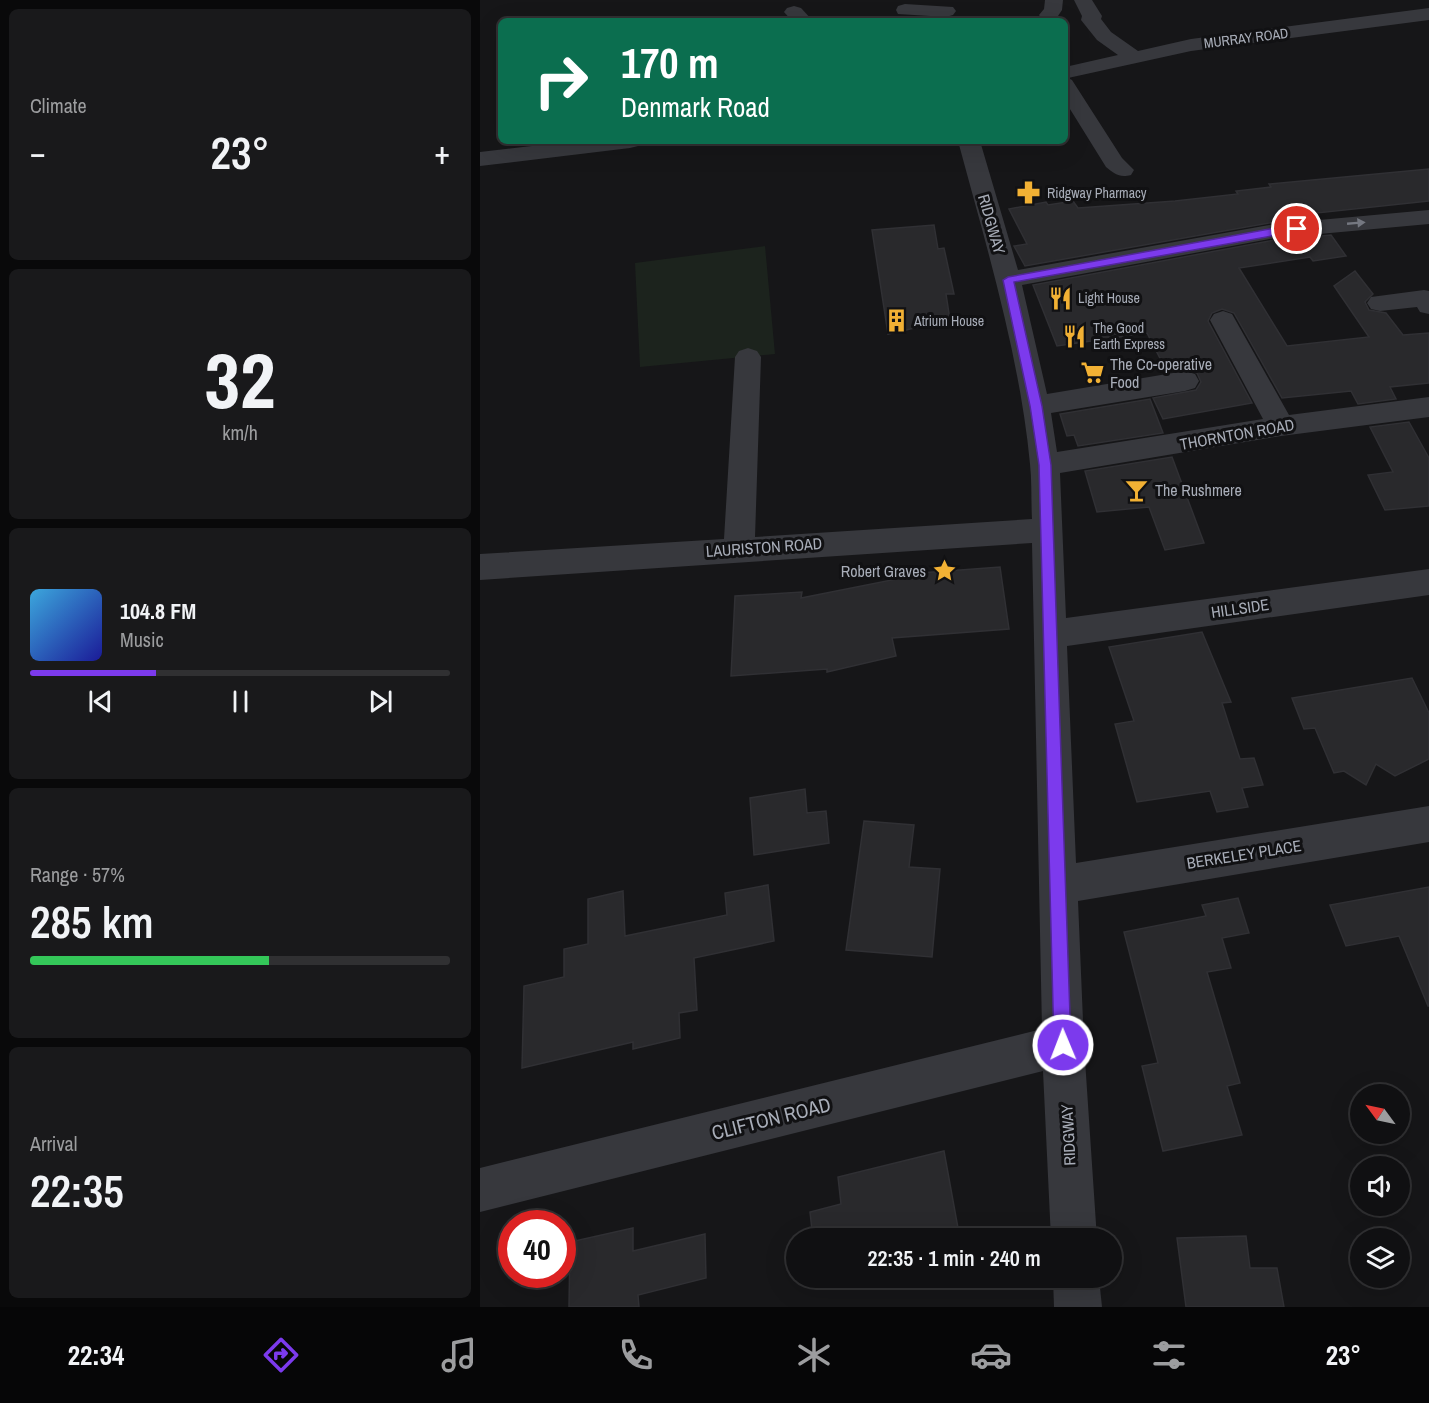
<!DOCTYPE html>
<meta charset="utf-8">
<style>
body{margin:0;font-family:"Archivo Narrow",sans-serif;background:#19191b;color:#f1f3f6;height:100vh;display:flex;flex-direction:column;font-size:22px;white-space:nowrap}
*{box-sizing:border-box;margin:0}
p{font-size:20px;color:#9c9d9f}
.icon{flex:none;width:33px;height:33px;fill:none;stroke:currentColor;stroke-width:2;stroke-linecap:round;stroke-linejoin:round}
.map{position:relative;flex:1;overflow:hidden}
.side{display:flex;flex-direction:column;gap:9px;padding:9px;background:#09090a;width:480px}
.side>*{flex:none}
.guide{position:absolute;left:18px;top:18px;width:570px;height:126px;border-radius:9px;box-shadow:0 6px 24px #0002,0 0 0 2px #303032;background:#0b6e4f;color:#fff;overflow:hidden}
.needle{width:39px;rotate:303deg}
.fabs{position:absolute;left:870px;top:1084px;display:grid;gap:12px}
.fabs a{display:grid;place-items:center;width:60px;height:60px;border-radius:50%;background:#101012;box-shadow:0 6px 24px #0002,0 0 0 2px #303032;font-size:30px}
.speed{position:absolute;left:18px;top:1210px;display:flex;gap:12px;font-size:30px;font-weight:700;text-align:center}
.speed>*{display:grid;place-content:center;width:78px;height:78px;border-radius:50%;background:#101012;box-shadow:0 6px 24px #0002,0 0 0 2px #303032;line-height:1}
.speed .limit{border:9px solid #d22;background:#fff;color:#111}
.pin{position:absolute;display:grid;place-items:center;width:51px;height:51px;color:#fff;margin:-26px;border:3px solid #fff;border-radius:50%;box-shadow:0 2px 6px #0007}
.me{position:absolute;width:66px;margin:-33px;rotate:359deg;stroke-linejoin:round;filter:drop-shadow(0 0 4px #0008)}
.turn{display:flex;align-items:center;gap:21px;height:126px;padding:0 24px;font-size:27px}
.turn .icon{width:78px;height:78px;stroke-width:2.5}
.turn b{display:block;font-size:42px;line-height:51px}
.big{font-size:45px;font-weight:600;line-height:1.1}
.side .card{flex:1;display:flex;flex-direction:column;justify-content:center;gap:9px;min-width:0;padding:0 21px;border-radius:9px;background:#19191b}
.side .dial{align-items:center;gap:0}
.dial b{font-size:78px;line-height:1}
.song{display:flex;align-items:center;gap:18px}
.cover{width:72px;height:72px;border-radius:9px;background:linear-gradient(135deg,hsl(200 70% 55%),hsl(240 70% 35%))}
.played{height:6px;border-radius:3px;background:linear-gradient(90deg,#7c3aed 30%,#303032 30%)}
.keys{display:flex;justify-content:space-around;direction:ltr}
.heat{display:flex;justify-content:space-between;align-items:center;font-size:33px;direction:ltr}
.charge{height:9px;border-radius:4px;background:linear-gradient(90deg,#34c759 57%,#303032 0)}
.trip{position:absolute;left:306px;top:1228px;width:336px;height:60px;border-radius:30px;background:#101012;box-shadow:0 6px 24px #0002,0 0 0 2px #303032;font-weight:600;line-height:60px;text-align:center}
.tabs{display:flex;height:96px;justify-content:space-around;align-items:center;background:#060607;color:#9c9d9f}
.tabs .icon{width:42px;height:42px}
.tabs .on{color:#7c3aed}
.tabs b{font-size:27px;color:#f1f3f6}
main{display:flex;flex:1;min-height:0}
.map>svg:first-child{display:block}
.green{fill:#1c231d}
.building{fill:#29292c;stroke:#303034;stroke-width:1.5}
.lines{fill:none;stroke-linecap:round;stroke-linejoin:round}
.minor{fill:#37383d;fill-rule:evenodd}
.oneway{fill:#757881}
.route{fill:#7c3aed;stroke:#51269a;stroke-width:1.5}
.labels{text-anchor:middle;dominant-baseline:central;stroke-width:6;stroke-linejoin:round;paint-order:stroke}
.far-street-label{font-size:14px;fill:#a8adb8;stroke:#111113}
.far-poi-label{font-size:14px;fill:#a8adb8;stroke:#111113;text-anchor:start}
.street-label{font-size:16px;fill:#a8adb8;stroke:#111113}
.poi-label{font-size:16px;fill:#a8adb8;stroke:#111113;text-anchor:start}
.near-street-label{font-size:20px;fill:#a8adb8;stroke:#111113}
</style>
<main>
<section class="side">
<div class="card"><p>Climate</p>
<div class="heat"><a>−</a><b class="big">23°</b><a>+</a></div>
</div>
<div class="card dial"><b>32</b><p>km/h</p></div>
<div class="card">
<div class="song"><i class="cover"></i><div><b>104.8 FM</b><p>Music</p></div></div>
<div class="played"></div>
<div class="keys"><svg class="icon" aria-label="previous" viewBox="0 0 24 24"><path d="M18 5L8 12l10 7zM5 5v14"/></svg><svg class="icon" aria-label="pause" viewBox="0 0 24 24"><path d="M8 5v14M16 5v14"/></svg><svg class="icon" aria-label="next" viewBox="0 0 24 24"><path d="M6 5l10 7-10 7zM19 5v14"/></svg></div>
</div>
<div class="card"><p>Range · 57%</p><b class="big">285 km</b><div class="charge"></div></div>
<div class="card"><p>Arrival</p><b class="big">22:35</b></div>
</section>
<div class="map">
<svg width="949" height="1307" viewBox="0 0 949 1307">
<rect width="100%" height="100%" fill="#161618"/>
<!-- green -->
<polygon class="green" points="285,246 295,354 160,367 155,263"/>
<!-- building -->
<g class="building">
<polygon points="949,169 949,201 836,213 839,218 795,222 545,266 534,246 547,244 529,209 566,202 568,205 593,201 598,208 695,201 758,194 756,191 791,187 789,184"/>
<polygon points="454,225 458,249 464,248 474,294 466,294 470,320 408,334 392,230"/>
<polygon points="851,235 866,256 833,261 830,257 759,268 807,346 889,337 854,286 875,271 893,294 885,302 889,310 906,313 923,335 949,333 949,383 910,387 916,399 878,404 871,391 802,398 754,313 742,309 732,313 728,321 772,403 683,419 673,398 716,390 721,382 717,373 705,369 687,372 667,333 577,346 553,285 795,240"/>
<polygon points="670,399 683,433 598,446 594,435 587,436 580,414"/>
<polygon points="929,422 949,458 949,506 905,510 888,475 913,472 890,427"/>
<polygon points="692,457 724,543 685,550 669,507 617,512 605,471"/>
<polygon points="520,567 529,629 412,638 416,656 347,672 347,669 251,676 255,596 322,592 321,598 427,577 427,574"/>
<polygon points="722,632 751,702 742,703 760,759 774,758 783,785 762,788 768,807 737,812 730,791 657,802 635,724 654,721 629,647"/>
<polygon points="932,678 949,713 949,759 915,776 896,764 886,785 864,771 854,773 835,728 824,729 812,698"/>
<polygon points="325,789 327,813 346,811 349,843 274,855 270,798"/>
<polygon points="384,821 434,825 429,867 460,869 452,957 366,950"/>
<polygon points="288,885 294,941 214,958 217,1010 199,1013 200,1038 153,1049 153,1042 42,1068 44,986 84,977 84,949 108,944 108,899 143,891 145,936 247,915 245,893"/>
<polygon points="949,887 949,1006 948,1006 919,936 866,946 850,905"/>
<polygon points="758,898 769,933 742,938 751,968 727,972 760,1083 747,1086 762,1135 683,1151 662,1066 678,1063 644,932 726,916 722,905"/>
<polygon points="464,1151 480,1239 333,1239 330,1212 361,1204 358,1177"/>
<polygon points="153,1228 153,1251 225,1234 226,1278 158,1295 159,1307 89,1307 90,1242"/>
<polygon points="766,1236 770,1268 797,1268 804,1307 706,1307 697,1238"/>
</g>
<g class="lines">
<!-- minor -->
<g class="minor">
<polygon points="565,0 583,0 582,10 576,19 562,19 559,15 564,9"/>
<path d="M594 0H612L622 16 621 19 631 32 658 51 711 39 949 8V20L711 51 588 78 592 80 642 158 654 170 651 175C639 178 635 174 626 167L585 101V67L638 55 617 40 601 20 602 16Z"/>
<polygon points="425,4 473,7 476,11 473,15 466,17 418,14 416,10 418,6"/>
<polygon points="314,6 321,8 333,21 312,21 304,12 307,8"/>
<polygon points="95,141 161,141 158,146 150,148 0,166 0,152"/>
<path d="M478 141H500L538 270 795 224 949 210V224L795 238 542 285 567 394 705 371 715 374 719 381 715 388 705 391 571 413 577 452 783 419 730 320 734 314 743 311 752 314 809 415 949 397V417L801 436 580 473 586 618 949 569V595L587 646 596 863 949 806V842L598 901 604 1045 617 1239H571L563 1071 0 1212V1168L562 1029 552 543 0 580V554L244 539 255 357 259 351 268 348 277 351 281 357 275 537 552 519C551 501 552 482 550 464 540 357 506 245 478 141Z"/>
<polygon points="944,290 949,291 949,314 940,312 937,307 900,311 891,309 887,303 891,297"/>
<polygon points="573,1278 619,1278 622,1307 574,1307"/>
</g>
</g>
<!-- one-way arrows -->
<defs><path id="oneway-solid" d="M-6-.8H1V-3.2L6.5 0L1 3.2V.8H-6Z" transform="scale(1.5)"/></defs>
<use class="oneway" href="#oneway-solid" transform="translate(876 223) rotate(-5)"/>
<!-- route -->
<polygon class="route" points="817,226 822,229 820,231 534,282 562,406 571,465 591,1045 589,1051 583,1053 577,1051 574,1045 559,465 550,406 523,280 528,277 795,228"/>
<!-- icons -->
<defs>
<symbol id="pharmacy-bare" viewBox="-9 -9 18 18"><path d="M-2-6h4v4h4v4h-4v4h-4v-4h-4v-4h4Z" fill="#f2b134" stroke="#111113" stroke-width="2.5" paint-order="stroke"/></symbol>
<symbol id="restaurant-bare" viewBox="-9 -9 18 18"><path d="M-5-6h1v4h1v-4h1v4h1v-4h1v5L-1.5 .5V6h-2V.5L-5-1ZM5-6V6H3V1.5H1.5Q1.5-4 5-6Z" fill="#f2b134" stroke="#111113" stroke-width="2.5" paint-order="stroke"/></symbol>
<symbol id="building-bare" viewBox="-9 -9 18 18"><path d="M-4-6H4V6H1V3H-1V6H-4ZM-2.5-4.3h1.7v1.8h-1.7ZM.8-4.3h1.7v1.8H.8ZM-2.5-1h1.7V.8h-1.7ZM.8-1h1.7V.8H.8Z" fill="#f2b134" stroke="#111113" stroke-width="2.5" paint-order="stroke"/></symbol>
<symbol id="supermarket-bare" viewBox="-9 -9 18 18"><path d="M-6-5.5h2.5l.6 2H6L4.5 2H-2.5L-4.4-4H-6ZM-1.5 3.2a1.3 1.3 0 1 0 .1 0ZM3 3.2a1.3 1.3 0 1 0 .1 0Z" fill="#f2b134" stroke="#111113" stroke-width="2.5" paint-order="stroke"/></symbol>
<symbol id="bar-bare" viewBox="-9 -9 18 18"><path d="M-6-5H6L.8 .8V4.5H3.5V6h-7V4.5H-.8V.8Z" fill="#f2b134" stroke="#111113" stroke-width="2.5" paint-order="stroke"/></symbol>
<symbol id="sight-bare" viewBox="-9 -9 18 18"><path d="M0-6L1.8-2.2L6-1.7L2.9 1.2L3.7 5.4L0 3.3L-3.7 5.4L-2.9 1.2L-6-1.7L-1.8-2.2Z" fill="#f2b134" stroke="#111113" stroke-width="2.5" paint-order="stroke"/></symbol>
</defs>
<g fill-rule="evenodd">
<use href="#pharmacy-bare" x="532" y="176" width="33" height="33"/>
<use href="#restaurant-bare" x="564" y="282" width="33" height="33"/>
<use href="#building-bare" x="400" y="304" width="33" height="33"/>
<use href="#restaurant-bare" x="578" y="320" width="33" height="33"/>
<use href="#supermarket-bare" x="596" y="356" width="33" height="33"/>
<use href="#bar-bare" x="640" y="474" width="33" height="33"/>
<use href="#sight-bare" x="448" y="554" width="33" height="33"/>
</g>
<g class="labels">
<!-- far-street labels -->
<g class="far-street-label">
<text transform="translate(766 38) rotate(-7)">MURRAY ROAD</text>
</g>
<!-- far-poi labels -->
<g class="far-poi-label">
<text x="567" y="193">Ridgway Pharmacy</text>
<text x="598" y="298">Light House</text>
<text x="434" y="321">Atrium House</text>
<text x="613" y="328">The Good<tspan x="613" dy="16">Earth Express</tspan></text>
</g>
<!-- street labels -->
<g class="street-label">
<text transform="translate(512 224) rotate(74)">RIDGWAY</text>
<text transform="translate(757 434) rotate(-10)">THORNTON ROAD</text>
<text transform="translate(284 547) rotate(-4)">LAURISTON ROAD</text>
<text transform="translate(760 608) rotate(-8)">HILLSIDE</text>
<text transform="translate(764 854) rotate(-9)">BERKELEY PLACE</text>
<text transform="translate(588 1135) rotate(-93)">RIDGWAY</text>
</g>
<!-- poi labels -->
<g class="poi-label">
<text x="630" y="364">The Co-operative<tspan x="630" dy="18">Food</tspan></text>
<text x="675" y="490">The Rushmere</text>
<text x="446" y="571" text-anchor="end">Robert Graves</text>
</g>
<!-- near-street labels -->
<g class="near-street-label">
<text transform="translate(291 1118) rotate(-14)">CLIFTON ROAD</text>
</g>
</g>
</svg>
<div class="fabs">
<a><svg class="needle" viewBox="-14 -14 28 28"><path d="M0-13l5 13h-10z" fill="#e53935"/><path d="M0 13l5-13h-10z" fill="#9c9d9f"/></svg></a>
<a><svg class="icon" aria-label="sound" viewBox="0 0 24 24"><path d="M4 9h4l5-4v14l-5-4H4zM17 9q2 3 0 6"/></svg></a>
<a><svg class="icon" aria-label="layers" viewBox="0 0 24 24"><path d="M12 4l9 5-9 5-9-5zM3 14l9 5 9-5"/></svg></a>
</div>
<div class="speed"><div class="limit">40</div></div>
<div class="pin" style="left:817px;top:229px;background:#d93025"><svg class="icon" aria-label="arrive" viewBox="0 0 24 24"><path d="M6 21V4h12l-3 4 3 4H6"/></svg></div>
<svg class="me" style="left:583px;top:1045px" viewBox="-20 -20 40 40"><circle r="17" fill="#7c3aed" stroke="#fff" stroke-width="3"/><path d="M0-11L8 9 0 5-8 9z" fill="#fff"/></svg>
<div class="trip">22:35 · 1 min · 240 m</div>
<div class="guide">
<div class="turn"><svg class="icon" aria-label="right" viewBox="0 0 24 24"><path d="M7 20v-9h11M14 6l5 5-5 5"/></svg><div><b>170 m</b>Denmark Road</div></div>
</div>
</div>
</main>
<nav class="tabs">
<b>22:34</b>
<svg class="icon on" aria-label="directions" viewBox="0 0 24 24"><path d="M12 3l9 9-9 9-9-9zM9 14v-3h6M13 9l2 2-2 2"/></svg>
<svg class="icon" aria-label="music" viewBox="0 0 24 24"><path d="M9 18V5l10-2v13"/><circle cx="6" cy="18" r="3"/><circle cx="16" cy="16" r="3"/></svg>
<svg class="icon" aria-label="phone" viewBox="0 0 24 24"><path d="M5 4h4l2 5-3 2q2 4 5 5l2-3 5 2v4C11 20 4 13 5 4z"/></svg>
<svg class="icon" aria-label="climate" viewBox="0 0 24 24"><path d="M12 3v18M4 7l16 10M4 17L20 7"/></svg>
<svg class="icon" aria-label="car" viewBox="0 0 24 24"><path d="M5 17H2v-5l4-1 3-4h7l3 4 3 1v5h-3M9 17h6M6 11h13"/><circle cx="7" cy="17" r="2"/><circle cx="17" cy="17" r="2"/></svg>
<svg class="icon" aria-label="filters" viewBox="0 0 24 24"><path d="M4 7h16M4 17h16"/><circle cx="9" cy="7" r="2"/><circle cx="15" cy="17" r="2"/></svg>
<b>23°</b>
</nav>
